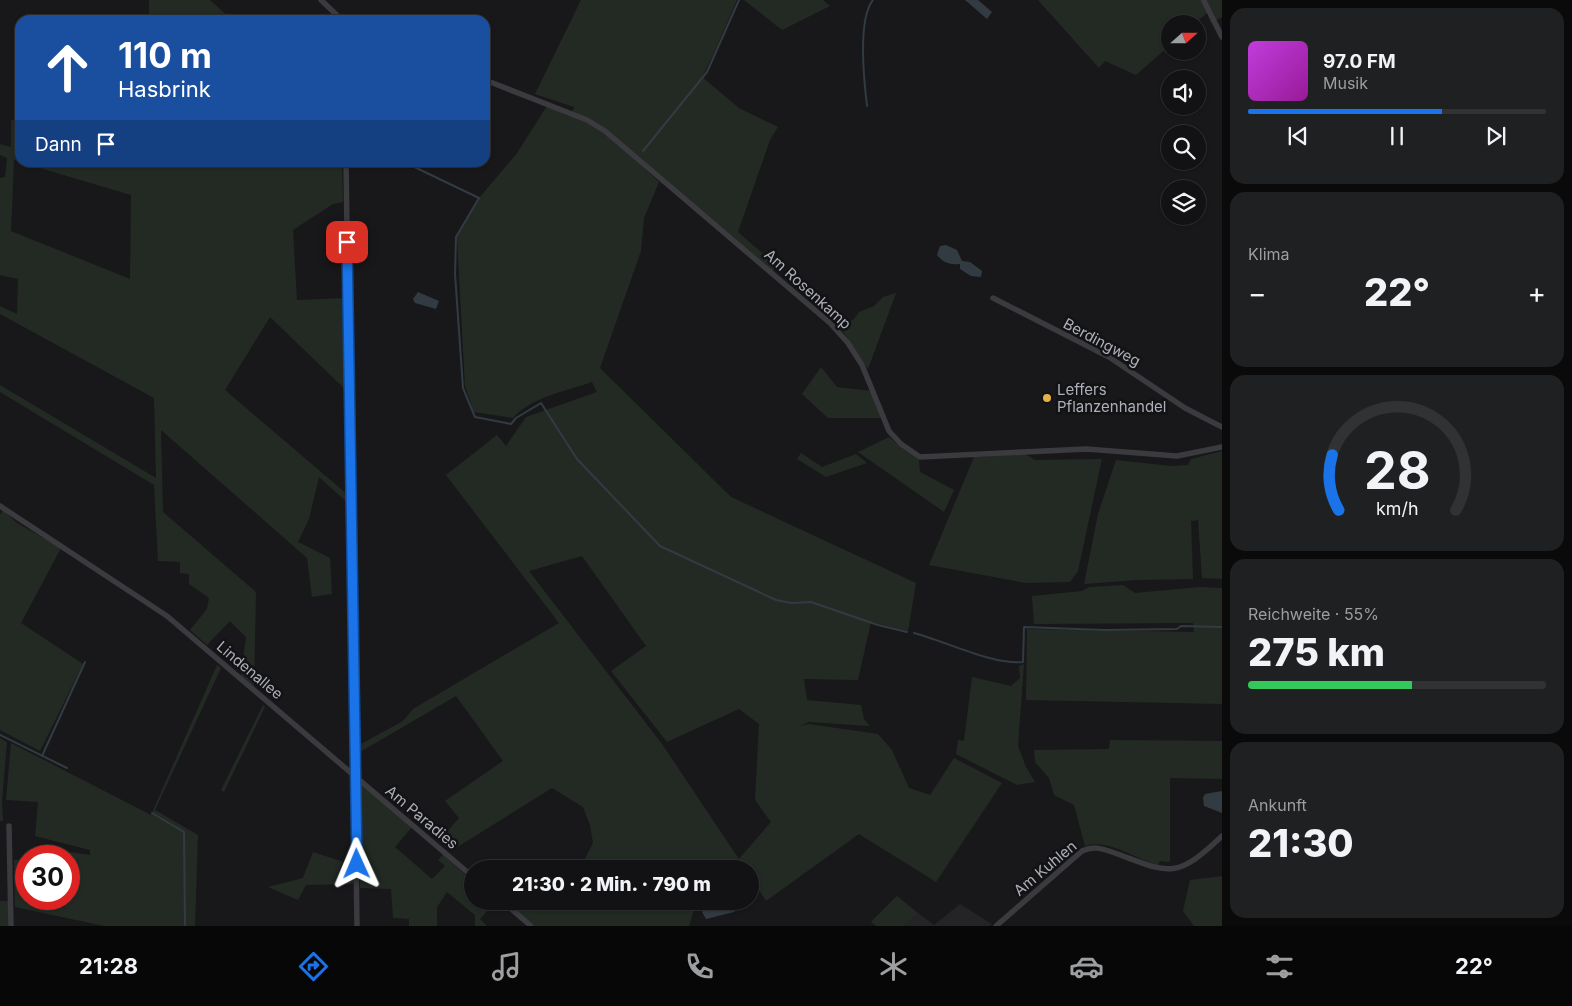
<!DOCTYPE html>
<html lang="de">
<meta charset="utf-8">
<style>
body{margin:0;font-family:Inter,sans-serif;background:#1f2022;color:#f1f3f6;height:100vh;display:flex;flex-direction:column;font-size:19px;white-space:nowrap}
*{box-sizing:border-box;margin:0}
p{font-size:16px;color:#9c9ea0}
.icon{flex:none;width:28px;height:28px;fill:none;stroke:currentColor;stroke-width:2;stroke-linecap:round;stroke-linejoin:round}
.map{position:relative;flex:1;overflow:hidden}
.sheet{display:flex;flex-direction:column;gap:8px;padding:8px;background:#0a0a0b;width:350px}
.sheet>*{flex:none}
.top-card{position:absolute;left:15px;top:15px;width:475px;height:152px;border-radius:15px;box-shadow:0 1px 4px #0004,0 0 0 1px #313234;background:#1a4fa0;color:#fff;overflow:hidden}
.needle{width:32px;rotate:69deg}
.fabs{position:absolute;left:1161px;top:15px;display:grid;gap:10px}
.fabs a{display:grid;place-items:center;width:45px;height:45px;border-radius:50%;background:#121214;box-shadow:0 1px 4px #0004,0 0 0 1px #313234;font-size:25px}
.speed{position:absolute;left:15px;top:845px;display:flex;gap:10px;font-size:25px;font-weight:700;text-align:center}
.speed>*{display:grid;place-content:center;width:65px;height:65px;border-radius:50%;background:#121214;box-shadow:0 1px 4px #0004,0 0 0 1px #313234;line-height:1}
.speed .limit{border:8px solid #d22;background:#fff;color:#111}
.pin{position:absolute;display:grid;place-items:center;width:42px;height:42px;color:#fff;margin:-21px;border-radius:10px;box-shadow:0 2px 8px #0006}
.me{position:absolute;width:55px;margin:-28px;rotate:359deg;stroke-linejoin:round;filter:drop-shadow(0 0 4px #0008)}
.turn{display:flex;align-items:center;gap:18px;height:105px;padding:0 20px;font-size:22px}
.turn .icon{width:65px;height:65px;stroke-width:2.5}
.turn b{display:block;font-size:35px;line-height:42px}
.then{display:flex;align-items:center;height:48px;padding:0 20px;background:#0003;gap:10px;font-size:19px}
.big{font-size:38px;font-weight:800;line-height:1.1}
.sheet .card{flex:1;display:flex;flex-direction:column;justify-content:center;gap:8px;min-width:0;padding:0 18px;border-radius:15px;background:#1f2022}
.sheet .dial{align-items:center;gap:0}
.dial svg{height:130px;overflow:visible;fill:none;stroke:#313234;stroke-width:7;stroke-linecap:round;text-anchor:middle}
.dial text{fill:#f1f3f6;stroke:none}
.song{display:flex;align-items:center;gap:15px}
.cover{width:60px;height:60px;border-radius:8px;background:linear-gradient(135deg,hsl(290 70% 55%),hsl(300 70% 35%))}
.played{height:5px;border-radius:2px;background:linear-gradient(90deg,#1a73e8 65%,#313234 65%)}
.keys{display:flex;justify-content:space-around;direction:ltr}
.heat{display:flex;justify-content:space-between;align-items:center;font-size:28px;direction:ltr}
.charge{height:8px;border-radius:4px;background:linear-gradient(90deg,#34c759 55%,#313234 0)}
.trip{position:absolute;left:464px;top:860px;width:295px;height:50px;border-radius:25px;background:#121214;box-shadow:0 1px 4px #0004,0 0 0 1px #313234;font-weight:800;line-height:50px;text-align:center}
.tabs{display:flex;height:80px;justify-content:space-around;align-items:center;background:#070708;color:#9c9ea0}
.tabs .icon{width:35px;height:35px}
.tabs .on{color:#1a73e8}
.tabs b{font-size:22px;color:#f1f3f6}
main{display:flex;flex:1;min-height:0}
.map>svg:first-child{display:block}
.built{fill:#242427}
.green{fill:#232a24;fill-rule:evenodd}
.water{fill:#323b42}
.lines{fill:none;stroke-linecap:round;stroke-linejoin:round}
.stream{stroke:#323b42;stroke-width:2}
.minor{stroke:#3a3a3f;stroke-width:5.5}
.route-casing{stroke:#114b97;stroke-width:12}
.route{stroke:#1a73e8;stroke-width:9}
.poi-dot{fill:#e2b249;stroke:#131315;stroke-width:2}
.labels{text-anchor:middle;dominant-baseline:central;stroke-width:5;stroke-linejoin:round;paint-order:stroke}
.street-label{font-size:15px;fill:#acafb9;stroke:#131315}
.poi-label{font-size:15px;fill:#acafb9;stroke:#131315;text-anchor:start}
</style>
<main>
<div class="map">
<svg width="1222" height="926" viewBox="0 0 1222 926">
<rect width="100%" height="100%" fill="#18181a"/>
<!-- built -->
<polygon class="built" points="960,904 992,924 989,926 904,926 918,913 934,925"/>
<!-- green -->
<g class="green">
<polygon points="149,0 210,0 232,20 149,20"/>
<path d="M581 0H737L713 55 702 77 739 108 778 127 770 140 738 232 777 266 773 271 633 152 629 154 659 182 644 218 641 251 600 368 731 497 916 583 908 631 871 622 858 680 804 679 807 700 861 705 864 719 870 726 809 722 799 726 809 724 878 734 892 750 909 788 930 795 954 758 1002 783 936 882 859 834 766 901 750 876V869H745L739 859 730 869H573L581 866 593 843 590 825 583 807 552 788 451 851 439 841 459 818 445 801 503 761 456 696 360 752 359 745 403 721 413 709 559 623 446 475 497 435 506 446 526 417 597 392 592 382C567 391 531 397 513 418L474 412 465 386 457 237 480 197 517 153 547 106 571 114 574 107 535 94ZM582 556 646 646 611 671 667 742 739 709 759 724 755 800 771 822 739 859 662 744 529 571Z"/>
<polygon points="744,0 823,0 830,6 782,30"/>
<polygon points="1038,0 1222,0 1222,17 1211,23 1207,13 1194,24 1170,24 1170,45 1136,75 1105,61 1099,68"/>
<polygon points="11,120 20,121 20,161 14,160 11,231 130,279 131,195 23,163 342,163 343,202 333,204 293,230 297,300 345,298 348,392 270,317 225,390 348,495 349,504 319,477 309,519 298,542 330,558 332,594 312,597 307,558 161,430 163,512 256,592 254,686 241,676 246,637 230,621 207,645 190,630 207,609 209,598 189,584 189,574 180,573 180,562 158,561 154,485 0,392 0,385 156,478 154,398 0,314 0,306 17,314 18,279 0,275 0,178 5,177 7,158 0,155 0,144 11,147"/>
<polygon points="896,293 868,369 840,327 854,319 859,312 874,306 883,297"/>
<polygon points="821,367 837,387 871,391 881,418 828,418 802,394"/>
<polygon points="889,437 903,449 919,459 920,472 954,490 944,512 858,452"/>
<polygon points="1222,451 1222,579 1202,578 1198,520 1191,521 1193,579 1137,580 1084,584 1098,514 1116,460 1171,466 1188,465 1191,459"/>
<polygon points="801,453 822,467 856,454 867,463 826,477 797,459"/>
<polygon points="1025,454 1035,460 1102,459 1078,571 1070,582 1026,583 929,565 974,457"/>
<polygon points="3,510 17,523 61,548 21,623 83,664 40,751 0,730 0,515"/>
<polygon points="1123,585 1135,593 1200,587 1222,588 1222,704 1026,700 1027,629 1194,632 1193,623 1034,624 1032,596 1082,591 1089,587"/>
<polygon points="1024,664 1018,746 1026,767 1035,782 1017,785 956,754 958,740 964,741 972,677 1011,686 1020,678 1019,666"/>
<polygon points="217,665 221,668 155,810 198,835 195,926 104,926 15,907 14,860 26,860 26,899 69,899 69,856 50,856 51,849 90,855 90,850 35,836 38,802 6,800 11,743 151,815"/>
<polygon points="263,705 265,707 224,792 221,790"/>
<polygon points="0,738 7,742 2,801 3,821 0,821"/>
<path d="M1110 740 1222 741V779L1170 778V862L1160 861 1158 865C1136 859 1107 838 1085 846L1074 805 1054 795 1049 778 1035 762 1034 750 1109 749Z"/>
<polygon points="358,781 412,827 395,847 432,879 445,866 438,860 443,854 472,881 472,901 495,902 480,919 487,926 475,926 475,915 447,892 437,907 437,926 409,926 409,919 393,918 391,889 360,888"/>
<polygon points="313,852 353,865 354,884 306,885 298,900 268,887 303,878"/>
<polygon points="1222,876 1222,926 1194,926 1183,911 1190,880"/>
<polygon points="897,896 918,913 904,926 876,926 871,922"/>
<rect x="0" y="901" width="9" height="25"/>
<polygon points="511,901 701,901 694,910 689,926 535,926 509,904"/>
</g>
<!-- water -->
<g class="water">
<polygon points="965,0 978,0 992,12 987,19"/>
<path d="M946 245 957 250 962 261 970 262 982 271 981 277 971 276 960 269V264C951 265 943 263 937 255L940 246Z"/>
<polygon points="418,292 439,301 436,309 415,303 413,299"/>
<polygon points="1222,791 1222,813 1204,806 1203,798 1205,794"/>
<polygon points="705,901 738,901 742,906 734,912 706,919 702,912"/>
</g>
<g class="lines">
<!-- stream -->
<g class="stream">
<path d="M867 106C864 81 857 20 873 0"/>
<polyline points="643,151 707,72 739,0"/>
<polyline points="404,162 479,198 456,237 455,274 463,388 475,417 511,424 516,418 541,403 577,459 660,546 776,600 791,603 811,602 878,625 907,632"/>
<path d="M914 633C945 641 992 665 1023 662L1024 627 1104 630 1177 629 1181 626 1222 627"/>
<polyline points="0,735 67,768"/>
<polyline points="42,756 85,662"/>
<polyline points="152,813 184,832 185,926"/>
</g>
<!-- minor -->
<g class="minor">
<polyline points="321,0 342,20"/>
<polyline points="1204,1 1222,37"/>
<polyline points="485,80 587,120 605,131 830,323 848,343 862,365 889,431 901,444 920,457 1086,449 1177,456 1222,447"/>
<polyline points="346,162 357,926"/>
<polyline points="993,298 1109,357 1185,408 1222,427"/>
<polyline points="0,506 167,616 472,876"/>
<polyline points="9,826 11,926"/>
<polyline points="502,901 531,926"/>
<path d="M996 926 1082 851C1093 846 1101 848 1112 852 1168 872 1174 882 1222 836"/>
</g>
</g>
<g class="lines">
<defs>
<polyline id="route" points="347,242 357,864"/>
</defs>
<!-- route casing -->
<use href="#route" class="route-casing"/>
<!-- route -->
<use href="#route" class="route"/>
</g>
<!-- markers -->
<circle class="poi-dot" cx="1047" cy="398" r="5"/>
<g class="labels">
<!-- street labels -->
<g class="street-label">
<text transform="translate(808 289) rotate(42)">Am Rosenkamp</text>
<text transform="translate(1102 342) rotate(28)">Berdingweg</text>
<text transform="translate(250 670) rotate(40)">Lindenallee</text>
<text transform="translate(422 817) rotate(40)">Am Paradies</text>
<text transform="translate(1045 868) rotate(-40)">Am Kuhlen</text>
</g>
<!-- poi labels -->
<g class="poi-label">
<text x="1057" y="389">Leffers<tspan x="1057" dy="17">Pflanzenhandel</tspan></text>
</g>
</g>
</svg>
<div class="fabs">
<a><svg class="needle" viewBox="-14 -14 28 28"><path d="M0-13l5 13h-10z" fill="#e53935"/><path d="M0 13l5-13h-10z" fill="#9c9ea0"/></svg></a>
<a><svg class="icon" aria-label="sound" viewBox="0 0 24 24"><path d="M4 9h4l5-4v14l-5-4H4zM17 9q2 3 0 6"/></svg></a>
<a><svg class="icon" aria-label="search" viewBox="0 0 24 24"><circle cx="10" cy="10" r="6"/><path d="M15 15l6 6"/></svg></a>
<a><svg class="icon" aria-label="layers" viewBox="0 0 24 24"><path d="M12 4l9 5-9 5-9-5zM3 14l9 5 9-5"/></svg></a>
</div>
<div class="speed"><div class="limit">30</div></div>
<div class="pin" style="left:347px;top:242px;background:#d93025"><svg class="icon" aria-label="arrive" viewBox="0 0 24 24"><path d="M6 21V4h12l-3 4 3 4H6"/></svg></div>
<svg class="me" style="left:357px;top:864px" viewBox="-20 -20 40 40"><path d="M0-17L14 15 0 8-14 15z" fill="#1a73e8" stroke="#fff" stroke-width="4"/></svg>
<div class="trip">21:30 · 2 Min. · 790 m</div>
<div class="top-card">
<div class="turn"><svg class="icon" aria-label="ahead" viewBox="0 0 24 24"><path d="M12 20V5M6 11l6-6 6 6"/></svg><div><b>110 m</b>Hasbrink</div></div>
<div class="then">Dann<svg class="icon" aria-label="arrive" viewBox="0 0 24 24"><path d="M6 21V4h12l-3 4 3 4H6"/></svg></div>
</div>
</div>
<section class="sheet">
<div class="card">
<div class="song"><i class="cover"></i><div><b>97.0 FM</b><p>Musik</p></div></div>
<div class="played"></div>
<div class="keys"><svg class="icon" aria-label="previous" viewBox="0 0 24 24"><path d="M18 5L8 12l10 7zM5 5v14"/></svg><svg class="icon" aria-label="pause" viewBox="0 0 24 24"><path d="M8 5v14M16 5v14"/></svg><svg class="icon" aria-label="next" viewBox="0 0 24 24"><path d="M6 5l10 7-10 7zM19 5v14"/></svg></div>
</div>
<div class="card"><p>Klima</p>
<div class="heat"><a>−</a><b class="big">22°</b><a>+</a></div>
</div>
<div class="card dial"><svg viewBox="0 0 100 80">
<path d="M14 69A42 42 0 1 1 86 69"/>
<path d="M14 69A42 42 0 0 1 10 35" stroke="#1a73e8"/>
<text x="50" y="56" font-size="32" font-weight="700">28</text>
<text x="50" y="72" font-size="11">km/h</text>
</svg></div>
<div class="card"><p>Reichweite · 55%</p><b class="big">275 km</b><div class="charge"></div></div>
<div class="card"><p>Ankunft</p><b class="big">21:30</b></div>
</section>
</main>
<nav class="tabs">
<b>21:28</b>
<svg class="icon on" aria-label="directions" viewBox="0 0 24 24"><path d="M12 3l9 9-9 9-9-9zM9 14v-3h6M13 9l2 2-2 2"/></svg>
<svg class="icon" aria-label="music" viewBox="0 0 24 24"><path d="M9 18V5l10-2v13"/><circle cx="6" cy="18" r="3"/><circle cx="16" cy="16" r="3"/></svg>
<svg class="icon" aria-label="phone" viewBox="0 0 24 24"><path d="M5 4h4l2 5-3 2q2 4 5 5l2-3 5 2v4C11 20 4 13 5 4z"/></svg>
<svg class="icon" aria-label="climate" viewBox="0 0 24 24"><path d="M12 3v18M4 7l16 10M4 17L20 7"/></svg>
<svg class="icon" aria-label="car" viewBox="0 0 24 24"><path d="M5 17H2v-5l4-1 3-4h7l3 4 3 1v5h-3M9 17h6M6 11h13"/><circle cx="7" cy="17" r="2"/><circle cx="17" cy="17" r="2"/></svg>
<svg class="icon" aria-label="filters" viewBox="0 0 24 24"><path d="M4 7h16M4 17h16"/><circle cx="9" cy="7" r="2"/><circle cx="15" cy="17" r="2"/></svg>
<b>22°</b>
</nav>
